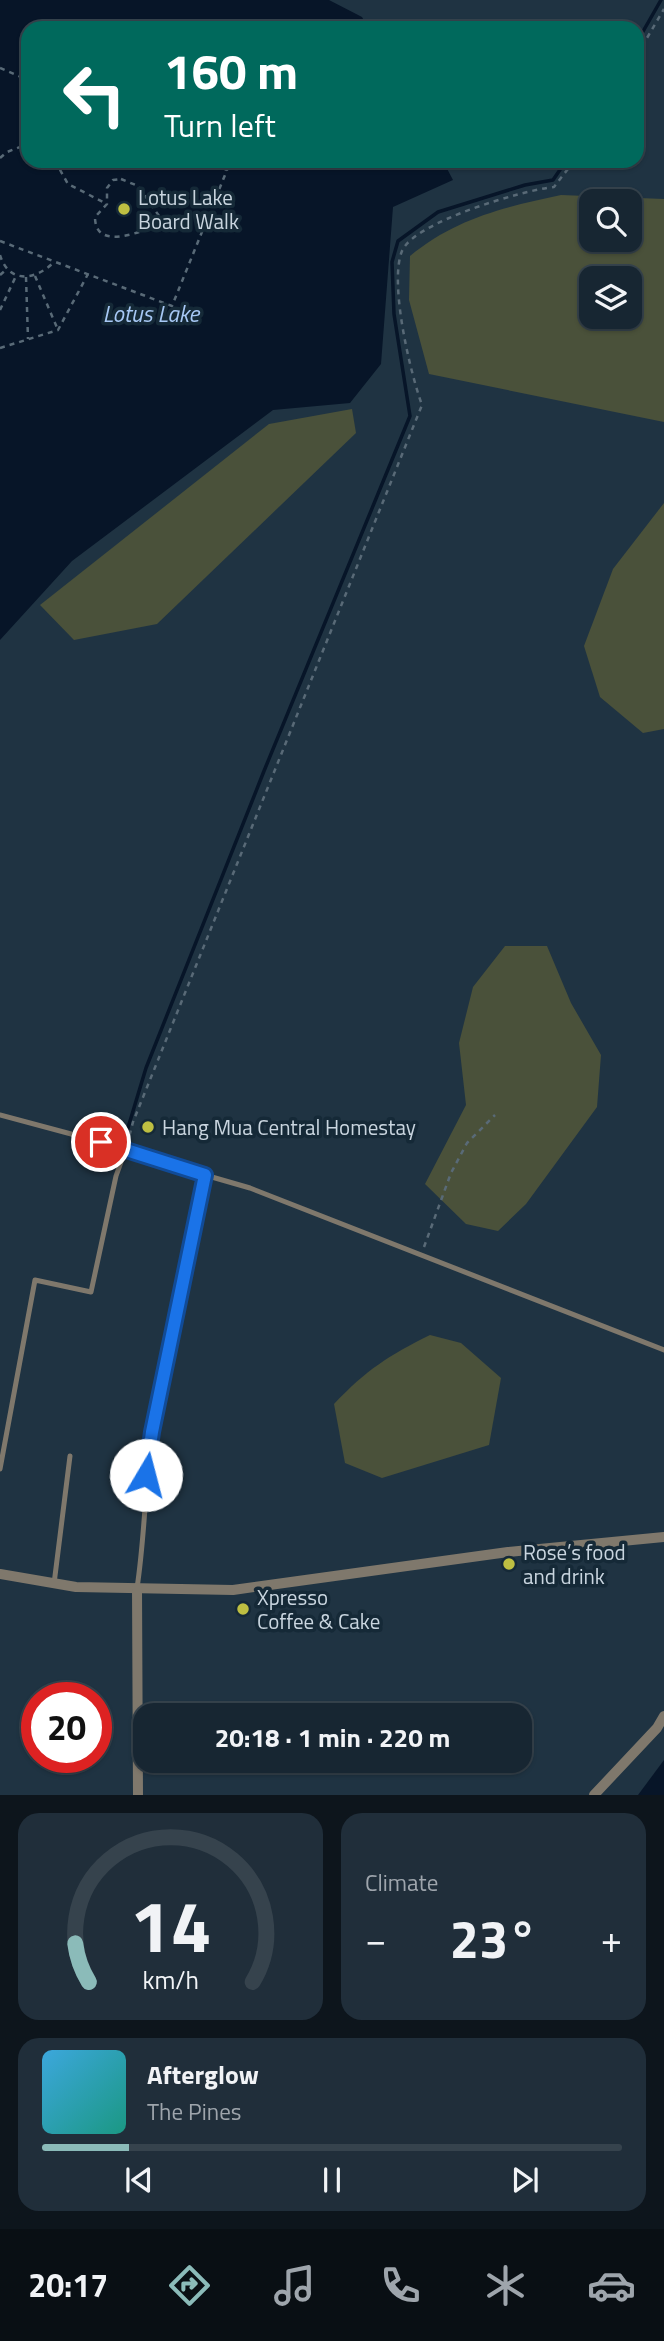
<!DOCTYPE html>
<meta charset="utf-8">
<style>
body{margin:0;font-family:"Titillium Web",sans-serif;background:#202e3a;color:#f1f3f6;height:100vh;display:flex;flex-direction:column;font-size:26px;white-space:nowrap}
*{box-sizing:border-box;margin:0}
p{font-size:23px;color:#9ea5ac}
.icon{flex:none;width:38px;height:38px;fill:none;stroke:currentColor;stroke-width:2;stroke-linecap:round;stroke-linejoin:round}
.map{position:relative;height:1795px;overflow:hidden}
.details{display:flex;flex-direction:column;gap:18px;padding:18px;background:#0d151c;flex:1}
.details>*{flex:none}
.guide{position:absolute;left:21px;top:21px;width:623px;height:147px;border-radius:21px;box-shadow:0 2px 5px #0004,0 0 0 2px #36434d;background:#00695c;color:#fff;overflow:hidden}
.fabs{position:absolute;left:579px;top:189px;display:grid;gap:14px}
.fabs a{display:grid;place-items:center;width:63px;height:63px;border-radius:14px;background:#172632;box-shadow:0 2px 5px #0004,0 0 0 2px #36434d;font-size:35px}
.speed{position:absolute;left:21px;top:1682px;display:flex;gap:14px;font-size:35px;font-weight:700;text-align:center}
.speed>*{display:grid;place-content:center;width:91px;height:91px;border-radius:50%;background:#172632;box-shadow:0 2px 5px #0004,0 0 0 2px #36434d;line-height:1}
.speed .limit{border:10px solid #d22;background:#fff;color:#111}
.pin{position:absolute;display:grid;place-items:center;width:60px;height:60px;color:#fff;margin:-30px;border:4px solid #fff;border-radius:50%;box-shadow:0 2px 7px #0007}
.me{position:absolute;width:77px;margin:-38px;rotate:8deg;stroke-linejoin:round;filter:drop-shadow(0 0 5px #0008)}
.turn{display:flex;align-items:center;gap:24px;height:147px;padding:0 28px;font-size:32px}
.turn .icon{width:91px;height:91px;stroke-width:2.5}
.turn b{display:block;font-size:49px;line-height:60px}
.big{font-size:52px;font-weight:700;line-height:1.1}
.details .widget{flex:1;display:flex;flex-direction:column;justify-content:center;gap:10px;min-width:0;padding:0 24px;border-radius:21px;background:#202e3a}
.details .dial{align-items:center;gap:0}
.dial svg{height:182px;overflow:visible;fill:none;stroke:#36434d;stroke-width:7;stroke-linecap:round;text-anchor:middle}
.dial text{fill:#f1f3f6;stroke:none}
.song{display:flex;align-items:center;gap:21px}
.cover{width:84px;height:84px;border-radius:10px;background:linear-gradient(135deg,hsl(200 70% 55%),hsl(170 70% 35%))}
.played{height:7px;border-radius:4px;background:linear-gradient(90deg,#8bbbb9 15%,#36434d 15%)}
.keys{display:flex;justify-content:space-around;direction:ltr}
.heat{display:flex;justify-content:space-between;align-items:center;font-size:38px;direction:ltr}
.details .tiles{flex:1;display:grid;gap:18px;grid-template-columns:1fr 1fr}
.widget:last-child{grid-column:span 2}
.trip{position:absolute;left:133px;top:1703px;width:399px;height:70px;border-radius:21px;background:#172632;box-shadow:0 2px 5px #0004,0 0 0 2px #36434d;font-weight:700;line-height:70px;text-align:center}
.tab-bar{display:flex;height:112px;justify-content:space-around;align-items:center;background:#090f14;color:#9ea5ac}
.tab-bar .icon{width:49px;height:49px}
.tab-bar .active{color:#8bbbb9}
.tab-bar b{font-size:32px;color:#f1f3f6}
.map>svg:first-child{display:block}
.green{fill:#4a513a;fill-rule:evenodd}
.water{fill:#071528}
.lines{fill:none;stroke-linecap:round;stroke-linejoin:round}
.stream{stroke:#071528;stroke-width:3.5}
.path{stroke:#596a77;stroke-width:2.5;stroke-dasharray:5 5;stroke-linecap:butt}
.lane{stroke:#7f786c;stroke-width:5}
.street{stroke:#7f786c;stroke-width:10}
.route-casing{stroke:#114b97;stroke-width:18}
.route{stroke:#1a73e8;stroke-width:12}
.poi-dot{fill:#bebf42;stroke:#152937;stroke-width:2.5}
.labels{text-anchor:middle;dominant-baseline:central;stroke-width:7;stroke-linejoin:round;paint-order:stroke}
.poi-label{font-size:21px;fill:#c9d5df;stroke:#152937;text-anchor:start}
.water-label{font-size:23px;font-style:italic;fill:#a7c8f5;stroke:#152937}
</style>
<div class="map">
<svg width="664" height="1795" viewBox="0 0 664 1795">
<rect width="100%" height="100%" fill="#1f3342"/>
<!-- green -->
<g class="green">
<path d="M561 195 664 199V422L429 374 409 300 410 256C456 218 505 207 561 195ZM592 201H630V240H592ZM630 278V317H592V278Z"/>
<polygon points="352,409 356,433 157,624 74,640 40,605 269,424"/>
<polygon points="664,503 664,729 643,733 600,697 584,646 613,569"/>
<polygon points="505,946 547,946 571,1003 601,1055 597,1107 526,1204 498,1231 466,1224 425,1184 466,1105 459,1043 473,987"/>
<path d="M430 1335 461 1343 501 1378 489 1445 382 1478 345 1463 334 1404C366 1370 388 1356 430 1335Z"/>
</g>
<!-- water -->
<g class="water">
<polygon points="0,0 329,0 362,17 368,28 28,28 28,161 443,161 453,180 393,207 381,364 350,403 273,410 72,561 0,640"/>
<polygon points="664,1760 664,1795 638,1795"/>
</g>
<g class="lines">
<!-- stream -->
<g class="stream">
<polyline points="637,42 661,0"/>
<polyline points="127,1131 146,1068 264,771 410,416 394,314 392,262 398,241 438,212 525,185 553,180 566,161"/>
</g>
<!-- path -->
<g class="path">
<polyline points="637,55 664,9"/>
<polyline points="0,68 28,80"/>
<polyline points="0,158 7,152 28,144"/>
<polyline points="55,161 68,184 107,204"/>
<path d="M121 179 138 186 164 223C144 230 95 253 95 217L107 204V188L113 180Z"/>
<polyline points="0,241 172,306 227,170 207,161"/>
<path d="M0 255C9 285 37 280 55 261"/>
<polyline points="0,275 7,269"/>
<polyline points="35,276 58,330"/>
<polyline points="26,277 28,339"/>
<polyline points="0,310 16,276"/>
<polyline points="0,348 58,330 88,274"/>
<path d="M127 1145 133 1122 422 405C410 372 389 283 402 251 414 222 523 190 554 187L574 161"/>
<polyline points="424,1247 451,1173 467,1143 495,1115"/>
</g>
<!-- lane -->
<g class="lane">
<polyline points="0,1115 101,1142 132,1154 250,1188 664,1350"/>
<polyline points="0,1469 35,1280 91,1292 116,1176 125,1151"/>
<polyline points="54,1584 70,1456"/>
<path d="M137 1588C145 1536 145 1484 152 1432L205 1175"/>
</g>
<!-- street -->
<g class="street">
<polyline points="0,1574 76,1587 233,1590 508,1552 664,1537"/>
<polyline points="137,1588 138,1795"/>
<polyline points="594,1795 657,1728 664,1716"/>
</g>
</g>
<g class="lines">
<defs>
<polyline id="route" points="101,1142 205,1175 152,1432 146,1475"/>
</defs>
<!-- route casing -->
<use href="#route" class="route-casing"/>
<!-- route -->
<use href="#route" class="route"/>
</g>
<!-- markers -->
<g class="poi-dot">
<circle cx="124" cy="209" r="7"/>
<circle cx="148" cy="1127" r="7"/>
<circle cx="509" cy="1564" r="7"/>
<circle cx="243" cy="1609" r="7"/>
</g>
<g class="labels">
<!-- poi labels -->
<g class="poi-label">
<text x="138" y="197">Lotus Lake<tspan x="138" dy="24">Board Walk</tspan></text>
<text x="162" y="1127">Hang Mua Central Homestay</text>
<text x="523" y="1552">Rose’s food<tspan x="523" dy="24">and drink</tspan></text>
<text x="257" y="1597">Xpresso<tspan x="257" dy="24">Coffee &amp; Cake</tspan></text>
</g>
<!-- water labels -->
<g class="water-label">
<text x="151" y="313">Lotus Lake</text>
</g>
</g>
</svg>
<div class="fabs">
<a><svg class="icon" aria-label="search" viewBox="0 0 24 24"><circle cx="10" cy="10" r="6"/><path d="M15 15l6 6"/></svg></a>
<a><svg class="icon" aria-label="layers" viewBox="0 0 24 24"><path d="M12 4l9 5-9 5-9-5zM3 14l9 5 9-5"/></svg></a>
</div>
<div class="speed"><div class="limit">20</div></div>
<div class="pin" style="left:101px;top:1142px;background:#d93025"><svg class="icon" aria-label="arrive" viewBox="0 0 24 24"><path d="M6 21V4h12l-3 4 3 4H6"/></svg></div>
<svg class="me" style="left:146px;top:1475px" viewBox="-20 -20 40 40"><circle r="19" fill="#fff"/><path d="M0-13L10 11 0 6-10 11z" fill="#1a73e8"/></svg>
<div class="trip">20:18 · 1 min · 220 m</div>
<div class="guide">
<div class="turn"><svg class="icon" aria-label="left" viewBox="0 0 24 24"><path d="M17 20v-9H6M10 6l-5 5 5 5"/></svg><div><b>160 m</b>Turn left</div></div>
</div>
</div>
<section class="details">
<div class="tiles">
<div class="widget dial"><svg viewBox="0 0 100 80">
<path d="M14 69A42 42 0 1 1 86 69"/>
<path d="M14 69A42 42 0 0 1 8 52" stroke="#8bbbb9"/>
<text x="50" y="56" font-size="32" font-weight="700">14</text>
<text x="50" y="72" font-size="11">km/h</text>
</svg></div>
<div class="widget"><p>Climate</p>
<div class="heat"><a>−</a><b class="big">23°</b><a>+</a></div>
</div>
<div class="widget">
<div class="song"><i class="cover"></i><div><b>Afterglow</b><p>The Pines</p></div></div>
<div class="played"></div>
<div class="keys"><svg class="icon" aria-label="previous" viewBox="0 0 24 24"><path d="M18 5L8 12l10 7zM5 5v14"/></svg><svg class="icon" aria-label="pause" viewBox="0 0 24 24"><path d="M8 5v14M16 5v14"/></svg><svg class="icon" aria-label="next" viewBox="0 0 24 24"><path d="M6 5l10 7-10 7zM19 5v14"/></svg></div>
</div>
</div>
</section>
<nav class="tab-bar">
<b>20:17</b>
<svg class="icon active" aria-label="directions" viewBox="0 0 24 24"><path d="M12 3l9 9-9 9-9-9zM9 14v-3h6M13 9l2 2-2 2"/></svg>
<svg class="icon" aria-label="music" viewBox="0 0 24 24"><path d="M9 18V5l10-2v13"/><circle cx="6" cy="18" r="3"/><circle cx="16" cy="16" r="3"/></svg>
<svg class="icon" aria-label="phone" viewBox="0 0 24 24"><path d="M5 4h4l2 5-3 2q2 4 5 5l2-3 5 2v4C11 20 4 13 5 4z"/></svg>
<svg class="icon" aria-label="climate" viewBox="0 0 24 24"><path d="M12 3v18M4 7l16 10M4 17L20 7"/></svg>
<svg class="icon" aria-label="car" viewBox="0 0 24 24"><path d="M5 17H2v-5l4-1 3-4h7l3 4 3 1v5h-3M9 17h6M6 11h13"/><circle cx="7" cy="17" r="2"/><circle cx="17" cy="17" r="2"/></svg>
</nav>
